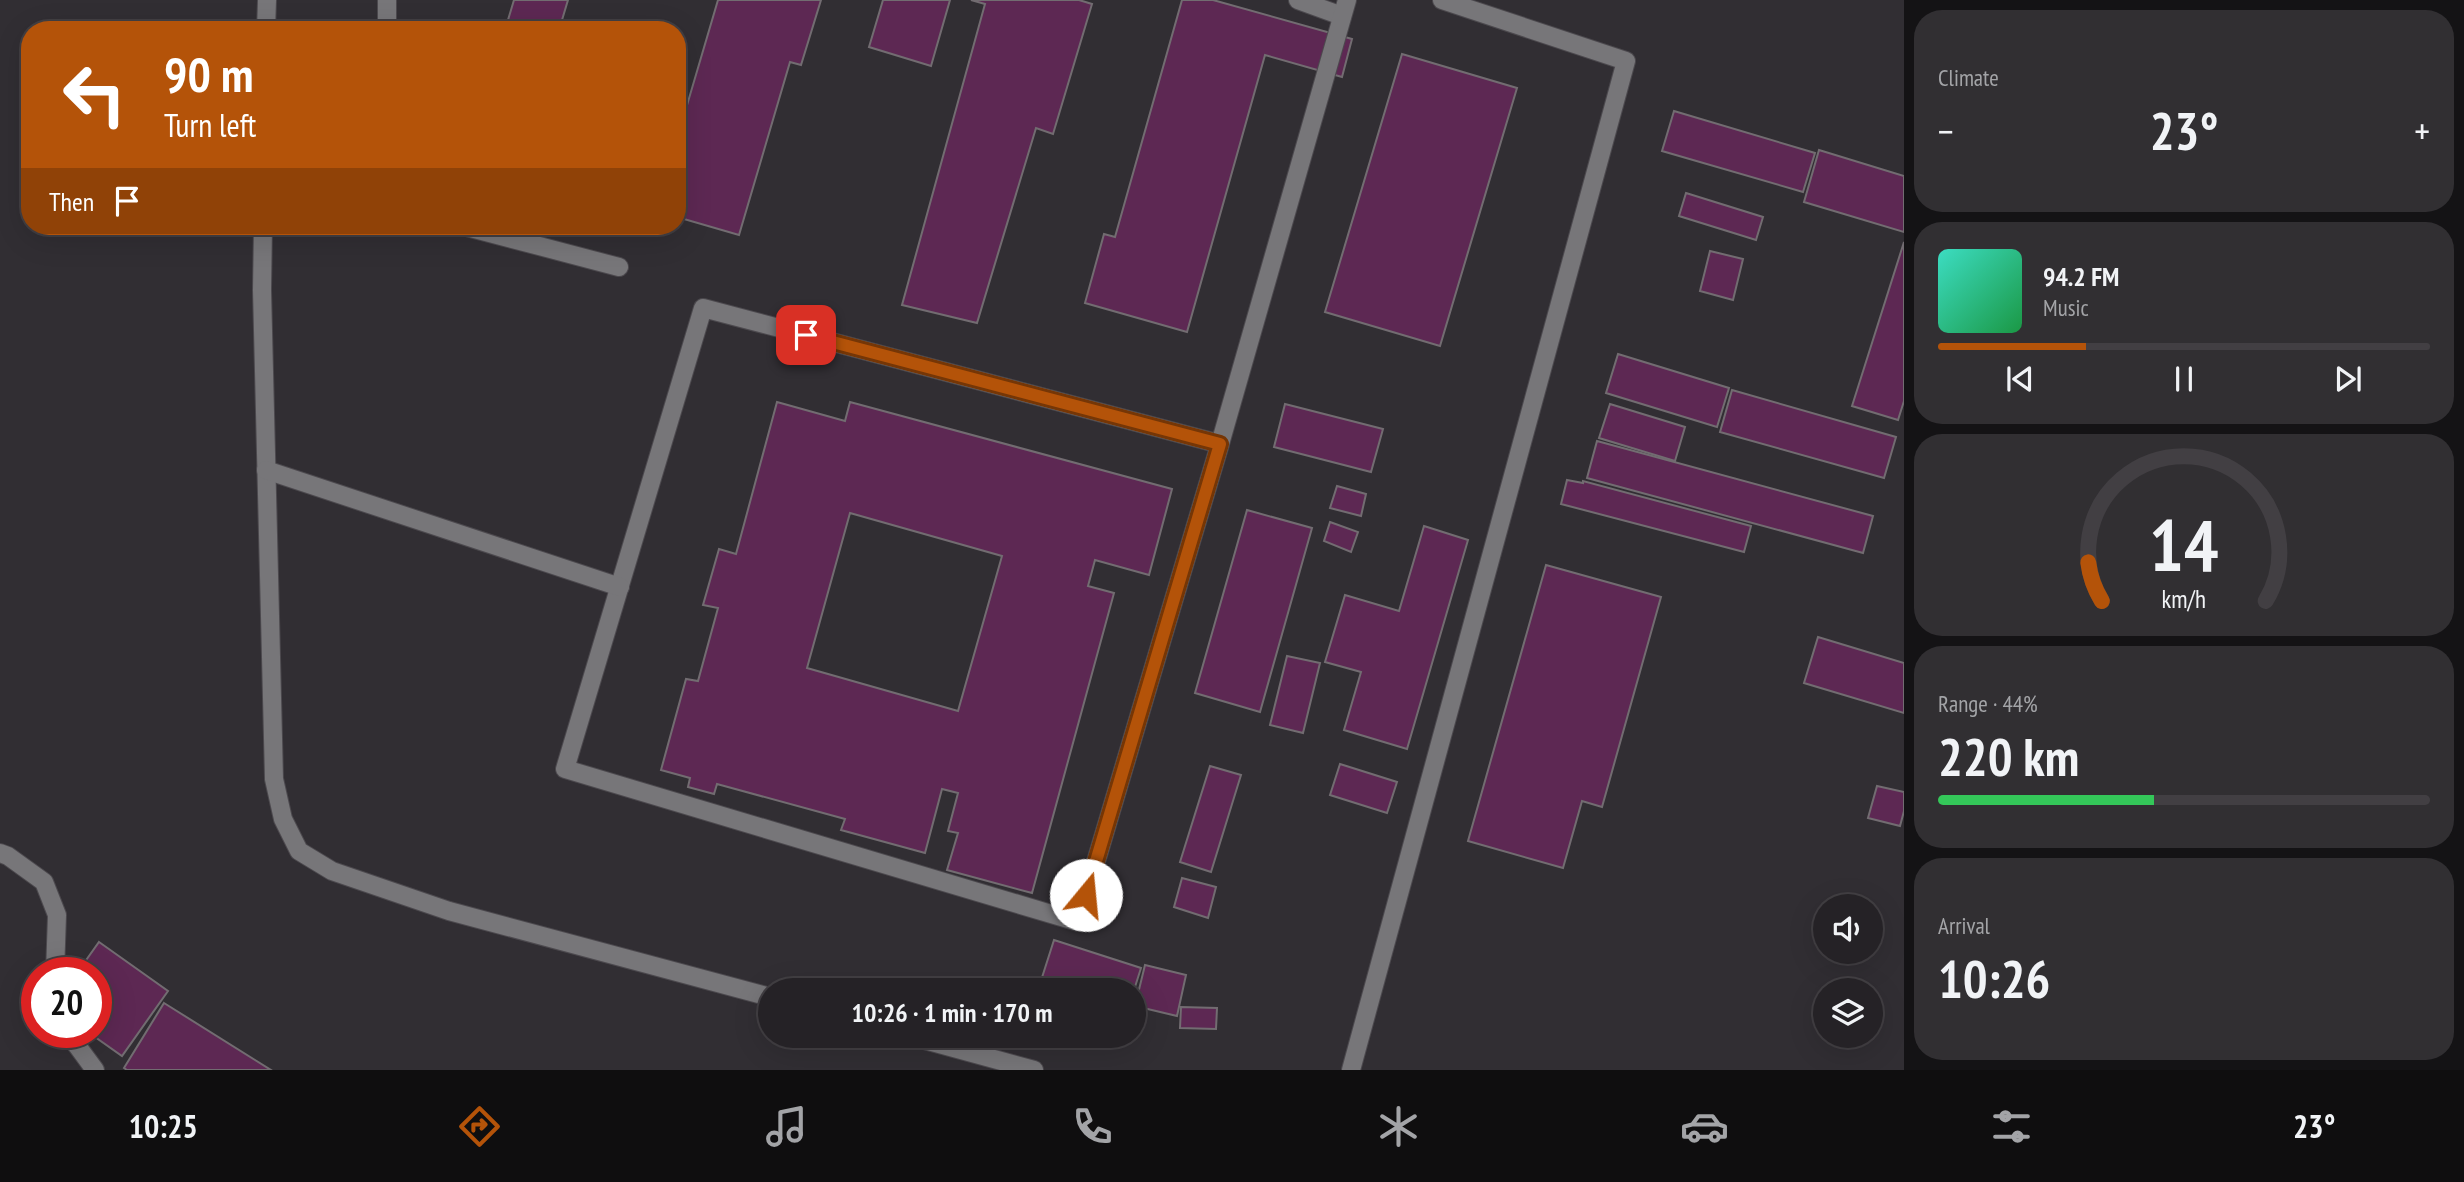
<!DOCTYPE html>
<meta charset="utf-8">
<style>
body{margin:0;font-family:"PT Sans Narrow",sans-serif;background:#312f32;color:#f1f3f6;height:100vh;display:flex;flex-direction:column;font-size:26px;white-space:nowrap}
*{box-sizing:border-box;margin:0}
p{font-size:23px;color:#a3a4a7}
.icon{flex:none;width:38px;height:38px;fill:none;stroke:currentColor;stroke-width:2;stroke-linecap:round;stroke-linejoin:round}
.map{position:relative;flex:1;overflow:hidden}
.sheet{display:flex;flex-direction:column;gap:10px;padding:10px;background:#141315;width:560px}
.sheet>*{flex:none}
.top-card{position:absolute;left:21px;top:21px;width:665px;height:214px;border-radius:28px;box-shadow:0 7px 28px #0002,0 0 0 2px #423f43;background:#b45309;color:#fff;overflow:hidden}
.tools{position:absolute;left:1813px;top:894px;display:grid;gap:14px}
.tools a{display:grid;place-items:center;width:70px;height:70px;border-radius:50%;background:#252226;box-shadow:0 7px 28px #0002,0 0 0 2px #423f43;font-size:35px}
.speed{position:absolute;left:21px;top:957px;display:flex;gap:14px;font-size:35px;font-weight:700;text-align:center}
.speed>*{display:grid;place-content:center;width:91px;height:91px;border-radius:50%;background:#252226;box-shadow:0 7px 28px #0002,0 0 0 2px #423f43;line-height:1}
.speed .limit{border:10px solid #d22;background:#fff;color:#111}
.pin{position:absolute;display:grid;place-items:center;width:60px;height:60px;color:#fff;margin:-30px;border-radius:14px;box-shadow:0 4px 10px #0006}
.me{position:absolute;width:77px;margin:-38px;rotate:17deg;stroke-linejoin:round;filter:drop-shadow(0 0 5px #0008)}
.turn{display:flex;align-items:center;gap:24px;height:147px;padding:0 28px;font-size:32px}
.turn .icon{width:91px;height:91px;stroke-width:2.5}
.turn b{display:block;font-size:49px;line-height:60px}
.then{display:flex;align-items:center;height:66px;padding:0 28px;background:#0003;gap:14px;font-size:26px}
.big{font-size:52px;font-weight:700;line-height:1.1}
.sheet .tile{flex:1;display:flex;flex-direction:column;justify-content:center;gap:10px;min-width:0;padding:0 24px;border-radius:28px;background:#312f32}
.sheet .dial{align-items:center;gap:0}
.dial svg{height:182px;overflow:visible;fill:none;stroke:#423f43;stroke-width:7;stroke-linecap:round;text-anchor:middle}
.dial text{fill:#f1f3f6;stroke:none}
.song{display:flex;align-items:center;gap:21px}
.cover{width:84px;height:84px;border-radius:10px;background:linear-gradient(135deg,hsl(170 70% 55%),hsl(140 70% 35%))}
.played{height:7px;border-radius:4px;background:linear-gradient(90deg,#b45309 30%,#423f43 30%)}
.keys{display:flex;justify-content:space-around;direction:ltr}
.heat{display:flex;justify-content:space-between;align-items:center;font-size:38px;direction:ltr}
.charge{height:10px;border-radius:5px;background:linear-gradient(90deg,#34c759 44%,#423f43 0)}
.trip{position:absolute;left:758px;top:978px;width:388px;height:70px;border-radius:35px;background:#252226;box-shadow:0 7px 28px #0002,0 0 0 2px #423f43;font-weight:700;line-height:70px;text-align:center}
.dock{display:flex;height:112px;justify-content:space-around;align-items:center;background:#0f0e0f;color:#a3a4a7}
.dock .icon{width:49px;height:49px}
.dock .on{color:#b45309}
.dock b{font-size:32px;color:#f1f3f6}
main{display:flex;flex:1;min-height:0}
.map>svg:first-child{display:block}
.building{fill:#5d2853;stroke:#726c71;stroke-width:2;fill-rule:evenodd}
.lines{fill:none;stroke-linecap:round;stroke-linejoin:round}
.minor-casing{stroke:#4c494e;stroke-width:20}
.minor{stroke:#777679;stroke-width:18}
.route-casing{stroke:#753606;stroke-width:18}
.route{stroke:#b45309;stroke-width:12}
</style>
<main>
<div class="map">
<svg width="1904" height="1070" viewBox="0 0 1904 1070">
<rect width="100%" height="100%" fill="#312e33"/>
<!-- building -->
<g class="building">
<polygon points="514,0 568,0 559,30 505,30"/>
<polygon points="718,0 821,0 801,65 790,62 739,235 677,217 677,109 685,112"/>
<polygon points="883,0 950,0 931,66 869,47"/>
<polygon points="971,0 1079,0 1092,4 1053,134 1036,128 977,323 902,305 985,4"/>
<polygon points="1182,0 1213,0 1352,39 1342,77 1265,55 1187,332 1085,303 1104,234 1115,237"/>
<polygon points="1402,54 1517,88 1440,346 1325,312"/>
<polygon points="1674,111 1815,153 1803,192 1662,151"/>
<polygon points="1819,150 1904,176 1904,232 1804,202"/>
<polygon points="1686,193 1763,217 1756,240 1679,216"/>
<polygon points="1904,242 1904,401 1898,420 1852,406"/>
<polygon points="1710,251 1743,259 1733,300 1700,291"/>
<polygon points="1618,354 1729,388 1717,427 1606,393"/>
<polygon points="1732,390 1896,437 1884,478 1720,432"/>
<path d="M777 402 845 421 850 402 1172 489 1149 575 1095 560 1088 586 1114 593 1032 893 947 870 958 833 948 831 958 793 942 789 925 853 841 830 845 819 717 784 714 794 688 787 690 778 661 770 686 679 698 681 718 608 703 605 719 549 736 554ZM850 513 1002 556 958 711 807 668Z"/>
<polygon points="1285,404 1383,429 1371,472 1274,447"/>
<polygon points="1610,404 1685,427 1675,461 1599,438"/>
<polygon points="1597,441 1873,516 1863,553 1587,478"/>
<polygon points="1567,480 1583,483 1583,481 1751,526 1744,552 1561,504"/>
<polygon points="1337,486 1366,494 1361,516 1330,508"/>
<polygon points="1247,510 1312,528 1260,712 1195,693"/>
<polygon points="1330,522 1358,532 1351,552 1324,541"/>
<polygon points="1424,526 1468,540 1407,749 1344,730 1361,672 1325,662 1345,595 1399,611"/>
<polygon points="1546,565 1661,597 1602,807 1582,801 1563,868 1468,841"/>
<polygon points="1818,637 1904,663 1904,713 1804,683"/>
<polygon points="1287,656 1320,663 1303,733 1270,725"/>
<polygon points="1340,764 1397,782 1387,813 1330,795"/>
<polygon points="1210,766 1241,775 1211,872 1180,862"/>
<polygon points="1877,786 1904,792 1904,811 1900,826 1868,818"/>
<polygon points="1182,878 1216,887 1208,918 1174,907"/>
<polygon points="1054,940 1141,968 1134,990 1038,990"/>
<polygon points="99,942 168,991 122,1056 88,1032 96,1032 96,973 77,973"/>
<polygon points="1145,965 1186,975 1177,1016 1135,1006"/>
<polygon points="164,1003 271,1070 127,1070 124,1068"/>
<polygon points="1181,1007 1217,1008 1216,1029 1180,1028"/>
</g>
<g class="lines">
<defs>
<g id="minor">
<polyline points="1298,0 1342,16"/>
<polyline points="266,30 267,0"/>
<polyline points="387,30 387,0"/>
<polyline points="263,226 262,290 274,779 283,819 299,851 332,871 449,911 770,997"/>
<polyline points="463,226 619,267"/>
<polyline points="1220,444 703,308 565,769 1078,922 1220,444 1347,0"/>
<polyline points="266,470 620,587"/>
<polyline points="0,853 8,856 44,882 57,915 55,973"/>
<polyline points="67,1032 95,1070"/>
<polyline points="910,1036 1034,1070"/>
<polyline points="1351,1070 1626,61 1442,0"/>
</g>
</defs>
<!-- minor casing -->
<use href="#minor" class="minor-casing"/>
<!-- minor -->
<use href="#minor" class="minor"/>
</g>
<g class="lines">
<defs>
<polyline id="route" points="806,335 1220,444 1086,895"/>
</defs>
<!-- route casing -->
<use href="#route" class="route-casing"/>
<!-- route -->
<use href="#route" class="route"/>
</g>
</svg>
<div class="tools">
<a><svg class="icon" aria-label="sound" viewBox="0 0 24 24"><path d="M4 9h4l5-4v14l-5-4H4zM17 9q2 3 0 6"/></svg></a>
<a><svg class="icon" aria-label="layers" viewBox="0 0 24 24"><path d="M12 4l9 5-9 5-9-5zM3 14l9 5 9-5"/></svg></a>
</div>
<div class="speed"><div class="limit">20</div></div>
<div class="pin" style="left:806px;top:335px;background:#d93025"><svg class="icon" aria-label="arrive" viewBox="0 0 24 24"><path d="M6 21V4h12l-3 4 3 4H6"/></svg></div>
<svg class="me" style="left:1086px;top:895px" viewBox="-20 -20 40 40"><circle r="19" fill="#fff"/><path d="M0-13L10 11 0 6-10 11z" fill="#b45309"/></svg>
<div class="trip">10:26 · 1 min · 170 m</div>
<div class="top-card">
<div class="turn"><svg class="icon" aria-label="left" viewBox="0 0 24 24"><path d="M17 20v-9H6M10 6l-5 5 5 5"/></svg><div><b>90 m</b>Turn left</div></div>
<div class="then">Then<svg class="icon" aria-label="arrive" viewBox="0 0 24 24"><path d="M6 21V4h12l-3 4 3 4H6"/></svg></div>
</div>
</div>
<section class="sheet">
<div class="tile"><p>Climate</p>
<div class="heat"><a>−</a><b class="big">23°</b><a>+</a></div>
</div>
<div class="tile">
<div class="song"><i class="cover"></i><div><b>94.2 FM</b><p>Music</p></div></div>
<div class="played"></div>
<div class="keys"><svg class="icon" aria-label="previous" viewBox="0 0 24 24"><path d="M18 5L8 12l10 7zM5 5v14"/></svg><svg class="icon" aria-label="pause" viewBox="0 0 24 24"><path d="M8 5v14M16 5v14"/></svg><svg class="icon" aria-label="next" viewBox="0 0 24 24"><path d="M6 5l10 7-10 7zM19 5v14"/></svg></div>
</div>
<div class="tile dial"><svg viewBox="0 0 100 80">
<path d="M14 69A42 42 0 1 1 86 69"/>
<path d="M14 69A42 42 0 0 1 8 52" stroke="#b45309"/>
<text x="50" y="56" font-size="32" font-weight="700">14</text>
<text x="50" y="72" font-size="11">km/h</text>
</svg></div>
<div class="tile"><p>Range · 44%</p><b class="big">220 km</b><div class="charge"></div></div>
<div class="tile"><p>Arrival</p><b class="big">10:26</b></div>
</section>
</main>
<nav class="dock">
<b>10:25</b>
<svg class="icon on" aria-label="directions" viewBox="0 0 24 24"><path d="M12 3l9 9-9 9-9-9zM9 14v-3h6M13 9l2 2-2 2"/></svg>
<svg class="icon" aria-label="music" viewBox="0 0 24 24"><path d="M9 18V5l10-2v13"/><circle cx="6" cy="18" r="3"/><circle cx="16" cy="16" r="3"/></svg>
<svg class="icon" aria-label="phone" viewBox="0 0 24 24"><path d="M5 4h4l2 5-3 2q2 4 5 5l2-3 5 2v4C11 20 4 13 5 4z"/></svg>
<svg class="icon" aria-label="climate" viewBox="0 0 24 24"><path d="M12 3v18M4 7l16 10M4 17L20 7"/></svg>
<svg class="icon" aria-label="car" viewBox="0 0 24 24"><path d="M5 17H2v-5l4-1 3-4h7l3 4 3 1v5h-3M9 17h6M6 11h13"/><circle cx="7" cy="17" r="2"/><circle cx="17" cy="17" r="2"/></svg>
<svg class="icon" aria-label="filters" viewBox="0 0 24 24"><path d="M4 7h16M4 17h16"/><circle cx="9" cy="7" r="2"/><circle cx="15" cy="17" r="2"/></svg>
<b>23°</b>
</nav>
